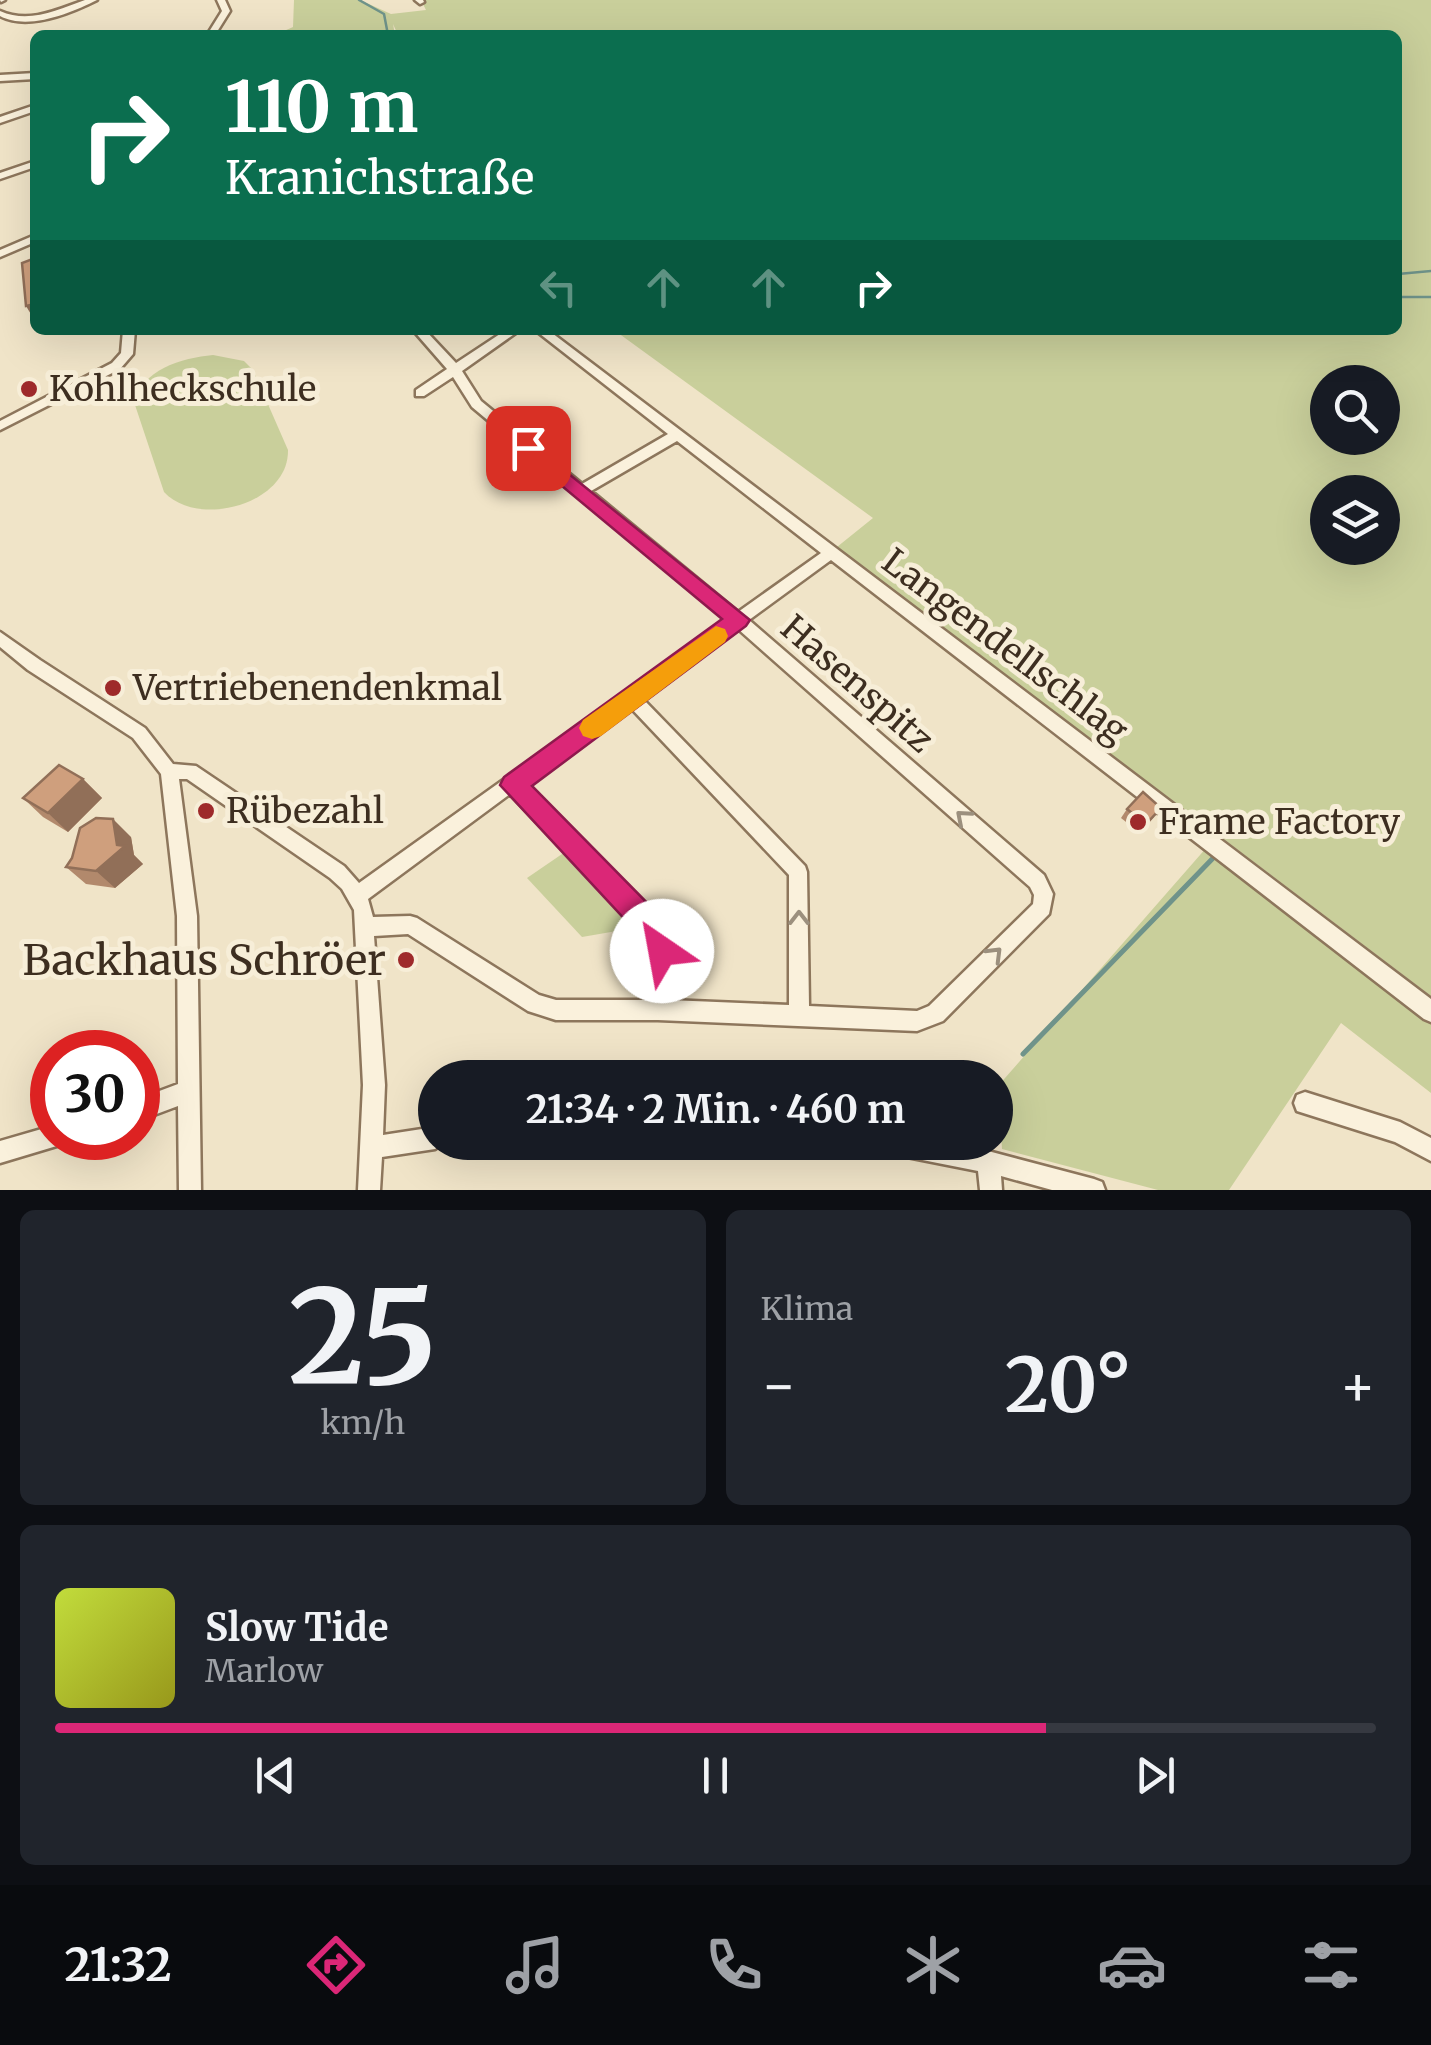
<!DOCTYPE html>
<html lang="de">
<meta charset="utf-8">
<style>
body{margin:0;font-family:Merriweather,serif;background:#20242c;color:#f1f3f6;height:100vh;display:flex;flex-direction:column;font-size:38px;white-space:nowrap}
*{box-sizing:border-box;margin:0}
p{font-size:32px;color:#9ea1a6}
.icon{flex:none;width:55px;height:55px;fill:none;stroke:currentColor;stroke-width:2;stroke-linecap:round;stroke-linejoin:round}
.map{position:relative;height:1190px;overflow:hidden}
.side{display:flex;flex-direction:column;gap:20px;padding:20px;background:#0d0f14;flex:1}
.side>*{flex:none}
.guide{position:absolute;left:30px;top:30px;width:1372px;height:305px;border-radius:15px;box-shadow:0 10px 40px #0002;background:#0b6e4f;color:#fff;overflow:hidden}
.tools{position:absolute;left:1310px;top:365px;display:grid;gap:20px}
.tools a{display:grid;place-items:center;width:90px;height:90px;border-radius:50%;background:#171b24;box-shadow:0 10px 40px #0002;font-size:50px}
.speed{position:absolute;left:30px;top:1030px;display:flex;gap:20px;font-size:50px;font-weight:700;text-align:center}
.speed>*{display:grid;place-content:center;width:130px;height:130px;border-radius:50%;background:#171b24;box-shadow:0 10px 40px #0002;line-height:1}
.speed .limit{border:15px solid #d22;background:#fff;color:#111}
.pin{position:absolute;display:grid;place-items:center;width:85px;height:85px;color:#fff;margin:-42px;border-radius:20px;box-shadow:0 5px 15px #0006}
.me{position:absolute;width:110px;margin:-55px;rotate:327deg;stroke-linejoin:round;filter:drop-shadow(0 0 8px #0008)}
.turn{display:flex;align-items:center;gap:35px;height:210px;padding:0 30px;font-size:45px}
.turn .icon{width:130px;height:130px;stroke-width:2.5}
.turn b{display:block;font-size:70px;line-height:85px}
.lanes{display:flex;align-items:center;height:95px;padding:0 30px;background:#0003;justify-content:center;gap:50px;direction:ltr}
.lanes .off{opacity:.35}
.big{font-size:75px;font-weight:700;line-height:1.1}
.side .widget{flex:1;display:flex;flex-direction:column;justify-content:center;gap:15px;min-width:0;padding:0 35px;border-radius:15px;background:#20242c}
.side .dial{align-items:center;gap:0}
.dial b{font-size:130px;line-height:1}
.song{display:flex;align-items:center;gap:30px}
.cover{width:120px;height:120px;border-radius:15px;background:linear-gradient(135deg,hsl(70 70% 55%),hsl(60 70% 35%))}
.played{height:10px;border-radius:5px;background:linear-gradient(90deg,#db2777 75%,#363941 75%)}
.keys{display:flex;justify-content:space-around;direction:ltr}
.heat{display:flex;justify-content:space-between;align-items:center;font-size:55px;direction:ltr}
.side .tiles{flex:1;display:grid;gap:20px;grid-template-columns:1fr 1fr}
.widget:last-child{grid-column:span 2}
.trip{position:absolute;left:418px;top:1060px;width:595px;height:100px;border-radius:50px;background:#171b24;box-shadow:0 10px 40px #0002;font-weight:700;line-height:100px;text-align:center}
.menu{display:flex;height:160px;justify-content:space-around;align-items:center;background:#090b0e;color:#9ea1a6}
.menu .icon{width:70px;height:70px}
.menu .selected{color:#db2777}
.menu b{font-size:45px;color:#f1f3f6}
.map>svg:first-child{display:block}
.green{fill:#c9cf9b;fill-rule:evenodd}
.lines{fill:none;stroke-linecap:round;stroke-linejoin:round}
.stream-far1{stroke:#6f938a;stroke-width:2.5}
.stream{stroke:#6f938a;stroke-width:5}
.minor-casing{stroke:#8d765c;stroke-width:5}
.minor{fill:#faf1dc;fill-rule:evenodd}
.wall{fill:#b2896c}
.shaded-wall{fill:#916f58}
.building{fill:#cf9f7d;stroke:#916f58;stroke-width:2.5}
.oneway{stroke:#9c907e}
.route{fill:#db2777;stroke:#8e194d;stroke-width:2.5}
.slow{fill:#f59e0b}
.poi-dot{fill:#9e2a2b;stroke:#f7eed8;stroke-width:4}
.labels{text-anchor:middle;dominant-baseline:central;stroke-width:10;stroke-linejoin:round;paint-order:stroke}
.poi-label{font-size:35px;fill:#3d2e20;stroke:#f7eed8;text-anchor:start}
.street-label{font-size:35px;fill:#3d2e20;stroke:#f7eed8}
.near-poi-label{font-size:42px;fill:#3d2e20;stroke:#f7eed8;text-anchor:end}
</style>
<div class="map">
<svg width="1431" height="1190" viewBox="0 0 1431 1190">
<rect width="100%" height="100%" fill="#f0e4c8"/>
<!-- green -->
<g class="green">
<path d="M294 0H360L391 14 426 10 421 0H1431V996L837 547 873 518 614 330H1398V35H398L393 24 395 35H275L293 27ZM1328 382H1382V438H1328ZM1328 492H1382V548H1328Z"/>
<path d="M213 355 244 361 253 370 288 450C289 504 198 529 164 492L135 405C140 369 182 358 213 355Z"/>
<polygon points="1207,847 1431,1019 1431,1093 1341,1023 1229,1190 1158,1190 1002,1149 998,1086"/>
<polygon points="565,852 640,927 582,937 527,878"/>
</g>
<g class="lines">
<!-- stream-far1 -->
<g class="stream-far1">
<polyline points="359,0 384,14 388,35"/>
<polyline points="1398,274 1431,271"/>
<polyline points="1398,297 1431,297"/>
</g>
<!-- stream -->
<polyline class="stream" points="1023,1054 1218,853"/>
<defs>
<g id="minor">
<polygon points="0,0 5,0 1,2"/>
<path d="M85 0H97C71 13 28 31 0 16V11C29 24 57 10 85 0Z"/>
<polygon points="217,0 225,0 230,11 215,35 207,35 222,11"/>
<polygon points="415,0 423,0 424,2 420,4"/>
<polygon points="35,73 35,79 0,81 0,75"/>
<polygon points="35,105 35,111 0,123 0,117"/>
<polygon points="35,161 35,167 0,179 0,173"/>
<polygon points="35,235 35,242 0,257 0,250"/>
<polygon points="123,330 135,330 133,354 120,369 0,430 0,421 112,363 121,353"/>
<path d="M413 330H425L456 363 506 330H520L462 371 481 401 582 484 668 434 535 330H548L1431 999V1022L1424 1019 831 560 749 620 1044 875 1053 894 1049 914 943 1021 917 1031 658 1020H556L528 1011 408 934 374 936 385 1085 383 1135 435 1127V1142H444L435 1149 382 1157 380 1190H358L363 1085 354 910 342 889 330 878 187 779H179L197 916 201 1190H179L178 1106 138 1121V1099L178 1084 177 916 161 774 133 738 28 670 0 647V632L40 660 145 728 173 764 196 766 344 866 359 883 727 620 472 407 453 377 424 396H416V390L447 369ZM677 441 821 553 738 612 591 491ZM738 629 1030 887 1034 895 1033 904 929 1006 917 1011 809 1006 807 872 805 866 642 698ZM630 707 789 875V1005L669 1000 672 951 662 924 524 784ZM510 794 647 937 652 951 649 1000H556L539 995 417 918 410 916 373 917 368 899Z"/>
<polygon points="1305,1092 1400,1122 1431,1138 1431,1161 1395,1142 1297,1111 1294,1103 1297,1095"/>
<polygon points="52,1126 52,1138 63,1138 60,1145 0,1163 0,1141"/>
<polygon points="876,1142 945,1142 988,1151 1094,1179 1102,1182 1105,1190 1052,1190 1001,1176 1002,1190 980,1190 978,1171 887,1153 879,1150"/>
</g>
</defs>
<!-- minor casing -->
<use href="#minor" class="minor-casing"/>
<!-- minor -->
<use href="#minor" class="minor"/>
</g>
<!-- wall -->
<g class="wall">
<polygon points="83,779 102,798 68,832 43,817 23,798"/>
<polygon points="1127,809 1154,817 1140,833 1121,818"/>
<polygon points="131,837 134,855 143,864 115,888 86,884 66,867"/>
</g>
<!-- shaded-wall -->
<g class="shaded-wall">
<polygon points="35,304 35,321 26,306"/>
<polygon points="83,779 102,798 68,832 48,813"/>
<polygon points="113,819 131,837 134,855 143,864 115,888 96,871 117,845"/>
</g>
<!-- building -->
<g class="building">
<polygon points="35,258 35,304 26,306 22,263"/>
<polygon points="59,765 83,779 48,813 23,798"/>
<polygon points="1143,792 1161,808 1146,824 1127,809"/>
<polygon points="96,818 113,819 117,845 125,846 96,871 66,867 72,858 80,828"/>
</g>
<!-- one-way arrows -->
<defs><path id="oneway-chevron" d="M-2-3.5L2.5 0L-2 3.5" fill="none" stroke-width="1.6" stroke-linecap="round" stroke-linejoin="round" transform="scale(2.5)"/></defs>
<g class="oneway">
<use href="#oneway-chevron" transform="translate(963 817) rotate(-139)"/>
<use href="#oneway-chevron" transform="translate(799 918) rotate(-90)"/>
<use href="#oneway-chevron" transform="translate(995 954) rotate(-45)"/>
</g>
<!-- route -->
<polygon class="route" points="528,441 750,620 746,626 532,786 665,921 676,951 672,961 662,965 651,961 643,939 500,785 504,777 722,619 521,452 521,443"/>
<!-- slow -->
<polygon class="slow" points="716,626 725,629 728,636 725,642 601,736 592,739 583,736 579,728 583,720"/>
<!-- markers -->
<g class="poi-dot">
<circle cx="29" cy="389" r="10"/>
<circle cx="113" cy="688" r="10"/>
<circle cx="206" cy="811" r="10"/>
<circle cx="1138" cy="822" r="10"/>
<circle cx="406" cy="960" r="10"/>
</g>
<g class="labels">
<!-- poi labels -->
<g class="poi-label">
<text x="49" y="389">Kohlheckschule</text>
<text x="133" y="688">Vertriebenendenkmal</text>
<text x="226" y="811">Rübezahl</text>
<text x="1158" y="822">Frame Factory</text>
</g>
<!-- street labels -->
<g class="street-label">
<text transform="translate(1005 646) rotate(37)">Langendellschlag</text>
<text transform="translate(857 684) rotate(41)">Hasenspitz</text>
</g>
<!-- near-poi labels -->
<g class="near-poi-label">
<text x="386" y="960">Backhaus Schröer</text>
</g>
</g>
</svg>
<div class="tools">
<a><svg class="icon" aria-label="search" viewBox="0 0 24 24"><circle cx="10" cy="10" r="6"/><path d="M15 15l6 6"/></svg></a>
<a><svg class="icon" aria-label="layers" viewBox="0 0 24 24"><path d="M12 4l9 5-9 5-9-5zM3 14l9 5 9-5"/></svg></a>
</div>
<div class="speed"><div class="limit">30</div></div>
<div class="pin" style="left:528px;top:448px;background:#d93025"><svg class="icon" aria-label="arrive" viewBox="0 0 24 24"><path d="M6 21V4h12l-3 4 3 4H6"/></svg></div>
<svg class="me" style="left:662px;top:951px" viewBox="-20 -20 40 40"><circle r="19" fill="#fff"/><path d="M0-13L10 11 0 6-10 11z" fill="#db2777"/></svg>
<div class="trip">21:34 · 2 Min. · 460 m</div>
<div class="guide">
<div class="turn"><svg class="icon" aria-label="right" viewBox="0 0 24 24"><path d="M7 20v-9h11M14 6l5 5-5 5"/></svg><div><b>110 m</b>Kranichstraße</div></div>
<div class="lanes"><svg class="icon off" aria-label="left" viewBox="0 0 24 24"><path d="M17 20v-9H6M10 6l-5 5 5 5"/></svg><svg class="icon off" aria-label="ahead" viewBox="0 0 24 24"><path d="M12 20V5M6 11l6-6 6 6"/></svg><svg class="icon off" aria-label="ahead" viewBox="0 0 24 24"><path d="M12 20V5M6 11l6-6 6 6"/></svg><svg class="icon" aria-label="right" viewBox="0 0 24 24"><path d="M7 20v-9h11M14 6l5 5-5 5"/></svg></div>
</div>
</div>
<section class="side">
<div class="tiles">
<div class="widget dial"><b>25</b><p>km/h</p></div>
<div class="widget"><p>Klima</p>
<div class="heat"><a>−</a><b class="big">20°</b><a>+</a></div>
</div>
<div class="widget">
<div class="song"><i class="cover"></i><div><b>Slow Tide</b><p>Marlow</p></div></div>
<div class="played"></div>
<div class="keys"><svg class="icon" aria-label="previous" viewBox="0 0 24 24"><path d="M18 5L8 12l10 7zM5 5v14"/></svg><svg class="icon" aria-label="pause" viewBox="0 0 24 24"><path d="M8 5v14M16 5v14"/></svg><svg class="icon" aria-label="next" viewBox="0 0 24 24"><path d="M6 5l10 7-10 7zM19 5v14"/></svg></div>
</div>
</div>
</section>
<nav class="menu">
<b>21:32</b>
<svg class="icon selected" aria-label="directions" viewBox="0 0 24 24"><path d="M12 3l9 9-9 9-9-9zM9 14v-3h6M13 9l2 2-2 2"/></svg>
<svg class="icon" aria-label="music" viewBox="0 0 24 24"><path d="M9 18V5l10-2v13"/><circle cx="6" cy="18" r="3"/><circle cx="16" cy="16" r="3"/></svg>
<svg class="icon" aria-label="phone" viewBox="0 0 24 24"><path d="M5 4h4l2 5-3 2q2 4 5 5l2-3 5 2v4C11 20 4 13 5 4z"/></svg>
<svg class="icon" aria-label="climate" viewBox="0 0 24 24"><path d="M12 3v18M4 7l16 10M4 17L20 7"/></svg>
<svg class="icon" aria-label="car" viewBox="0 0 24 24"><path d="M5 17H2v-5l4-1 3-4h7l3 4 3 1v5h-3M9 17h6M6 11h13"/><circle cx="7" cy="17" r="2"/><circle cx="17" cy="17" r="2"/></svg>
<svg class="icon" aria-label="filters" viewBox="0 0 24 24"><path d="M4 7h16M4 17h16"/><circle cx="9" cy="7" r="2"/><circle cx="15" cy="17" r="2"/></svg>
</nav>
